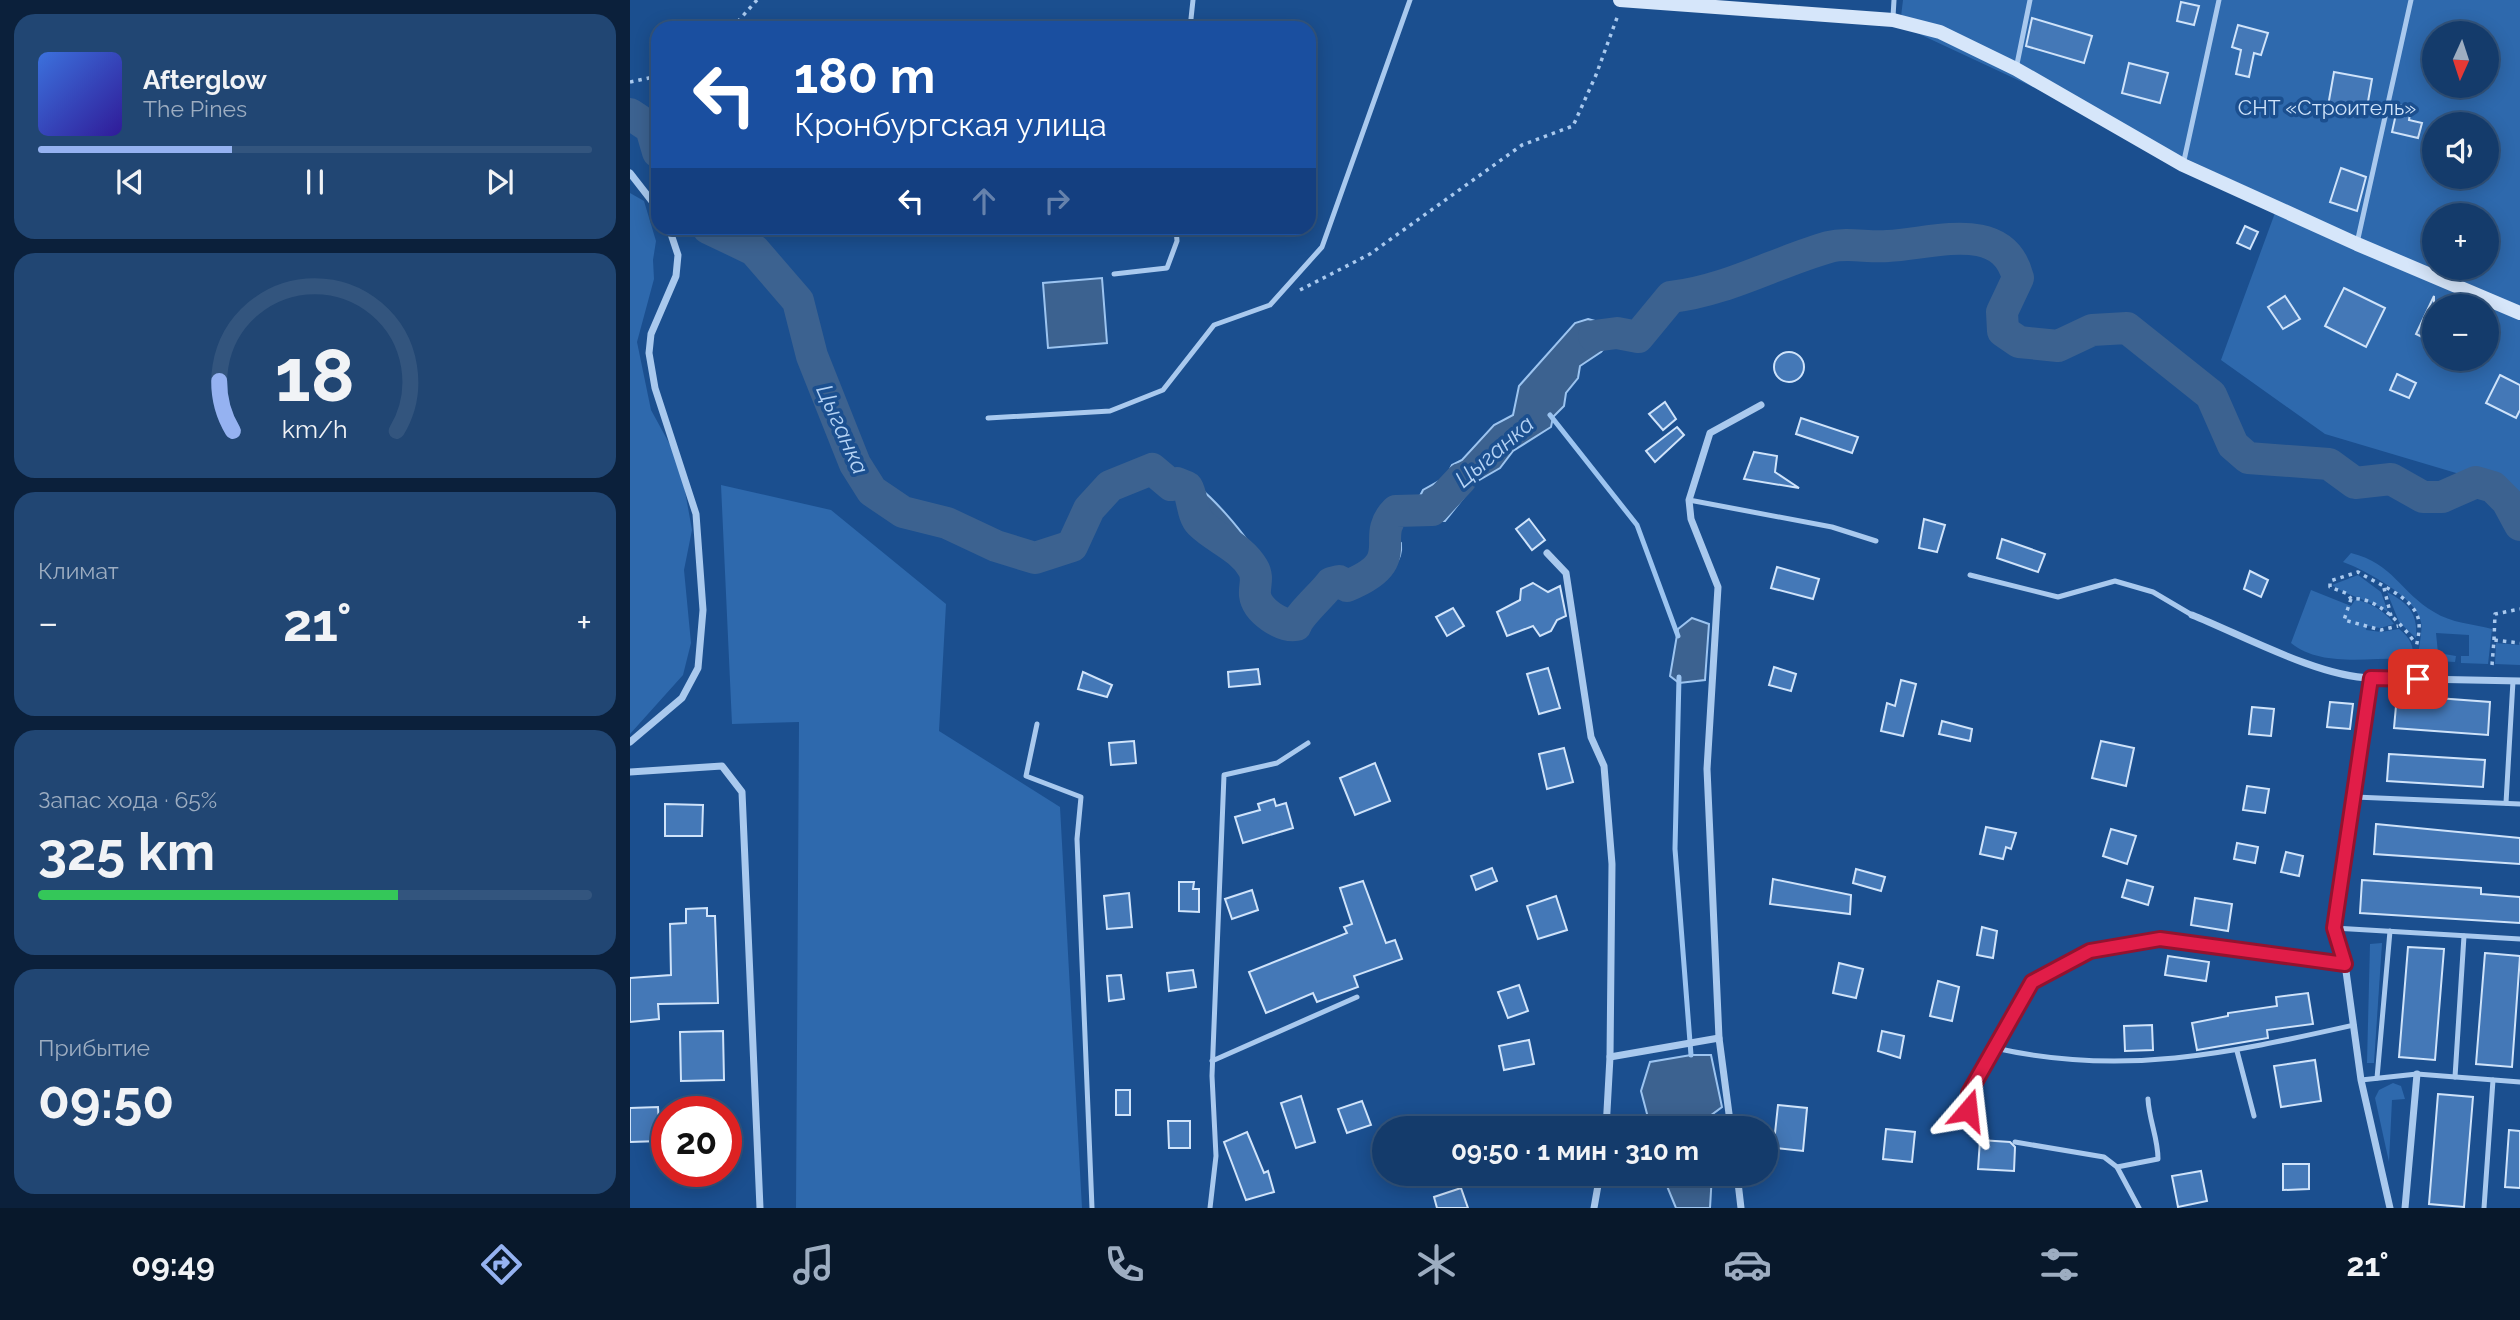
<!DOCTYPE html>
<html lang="ru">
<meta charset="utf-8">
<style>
body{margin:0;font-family:Raleway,sans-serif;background:#214673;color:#f1f3f6;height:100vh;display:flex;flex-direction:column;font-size:26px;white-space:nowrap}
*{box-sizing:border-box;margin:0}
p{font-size:23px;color:#9dadc1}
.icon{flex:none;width:38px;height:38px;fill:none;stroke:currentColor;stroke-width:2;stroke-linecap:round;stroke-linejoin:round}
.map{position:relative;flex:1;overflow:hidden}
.drawer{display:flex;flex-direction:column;gap:14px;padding:14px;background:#0b203b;width:630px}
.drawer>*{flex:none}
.hud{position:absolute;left:21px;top:21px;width:665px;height:214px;border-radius:21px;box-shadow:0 4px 18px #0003,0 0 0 2px #33557e;background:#1a4fa0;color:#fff;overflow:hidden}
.needle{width:46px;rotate:183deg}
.fabs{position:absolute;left:1792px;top:21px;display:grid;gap:14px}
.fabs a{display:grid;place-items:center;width:77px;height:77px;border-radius:50%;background:#143b6b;box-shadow:0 4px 18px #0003,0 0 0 2px #33557e;font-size:35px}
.speed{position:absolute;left:21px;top:1096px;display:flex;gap:14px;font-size:35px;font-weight:700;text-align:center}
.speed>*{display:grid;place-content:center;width:91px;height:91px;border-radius:50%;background:#143b6b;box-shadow:0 4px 18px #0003,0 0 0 2px #33557e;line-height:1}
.speed .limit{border:10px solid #d22;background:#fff;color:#111}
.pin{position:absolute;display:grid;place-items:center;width:60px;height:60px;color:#fff;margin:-30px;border-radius:14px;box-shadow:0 4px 10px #0006}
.me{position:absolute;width:77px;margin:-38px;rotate:17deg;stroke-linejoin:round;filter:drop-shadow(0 0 5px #0008)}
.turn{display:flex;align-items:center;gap:24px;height:147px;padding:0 28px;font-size:32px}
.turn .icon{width:91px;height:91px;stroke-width:2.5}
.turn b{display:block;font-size:49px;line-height:60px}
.lanes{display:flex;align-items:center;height:66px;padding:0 28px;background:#0003;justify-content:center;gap:35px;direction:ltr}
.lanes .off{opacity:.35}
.big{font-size:52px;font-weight:700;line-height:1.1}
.drawer .card{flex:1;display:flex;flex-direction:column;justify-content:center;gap:10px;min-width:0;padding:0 24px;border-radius:21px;background:#214673}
.drawer .dial{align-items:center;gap:0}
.dial svg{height:182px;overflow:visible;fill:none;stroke:#33557e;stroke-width:7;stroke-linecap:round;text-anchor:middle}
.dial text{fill:#f1f3f6;stroke:none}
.song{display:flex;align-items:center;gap:21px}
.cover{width:84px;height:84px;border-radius:10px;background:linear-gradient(135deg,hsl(220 70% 55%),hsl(250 70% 35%))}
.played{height:7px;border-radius:4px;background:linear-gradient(90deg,#95b2f1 35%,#33557e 35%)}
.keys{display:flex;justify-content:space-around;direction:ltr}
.heat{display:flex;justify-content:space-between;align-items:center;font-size:38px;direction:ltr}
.charge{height:10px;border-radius:5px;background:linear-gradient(90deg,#34c759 65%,#33557e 0)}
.trip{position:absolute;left:742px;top:1116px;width:406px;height:70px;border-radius:35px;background:#143b6b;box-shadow:0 4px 18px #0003,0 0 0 2px #33557e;font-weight:700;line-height:70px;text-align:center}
.tab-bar{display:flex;height:112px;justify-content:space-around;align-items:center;background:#08182b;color:#9dadc1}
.tab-bar .icon{width:49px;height:49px}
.tab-bar .selected{color:#95b2f1}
.tab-bar b{font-size:32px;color:#f1f3f6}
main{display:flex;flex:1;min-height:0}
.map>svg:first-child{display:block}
.green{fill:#2e69ad;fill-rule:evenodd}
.water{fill:#3c6290;stroke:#9cc4f0;stroke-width:2}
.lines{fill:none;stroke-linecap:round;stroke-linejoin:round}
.stream{stroke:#9cc4f0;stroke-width:5}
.river{stroke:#3c6290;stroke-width:32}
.building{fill:#4478b7;stroke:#cfe3fa;stroke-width:2}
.path{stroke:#a9c9ee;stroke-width:3.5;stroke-dasharray:3.5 5;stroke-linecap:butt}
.lane{stroke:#a9c9ee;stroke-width:5}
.street{stroke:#a9c9ee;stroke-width:7}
.secondary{stroke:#d6e6fa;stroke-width:14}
.route-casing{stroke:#92132f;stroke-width:18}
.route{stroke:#e11d48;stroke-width:12}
.labels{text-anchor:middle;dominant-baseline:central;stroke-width:7;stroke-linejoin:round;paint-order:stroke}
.park-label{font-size:21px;fill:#cfe3fa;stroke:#1b4f8f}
.water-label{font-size:23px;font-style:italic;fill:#b5d3f5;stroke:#1b4f8f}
</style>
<main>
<section class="drawer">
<div class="card">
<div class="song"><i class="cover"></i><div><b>Afterglow</b><p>The Pines</p></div></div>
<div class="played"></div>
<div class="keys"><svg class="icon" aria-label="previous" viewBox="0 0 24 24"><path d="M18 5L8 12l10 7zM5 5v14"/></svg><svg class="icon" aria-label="pause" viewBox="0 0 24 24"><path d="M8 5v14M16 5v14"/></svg><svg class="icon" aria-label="next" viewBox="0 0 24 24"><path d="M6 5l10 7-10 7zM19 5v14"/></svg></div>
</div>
<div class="card dial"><svg viewBox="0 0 100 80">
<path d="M14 69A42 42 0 1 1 86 69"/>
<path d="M14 69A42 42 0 0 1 8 47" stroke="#95b2f1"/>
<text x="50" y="56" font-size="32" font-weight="700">18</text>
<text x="50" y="72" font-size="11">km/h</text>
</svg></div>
<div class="card"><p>Климат</p>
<div class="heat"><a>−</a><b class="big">21°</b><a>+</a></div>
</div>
<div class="card"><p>Запас хода · 65%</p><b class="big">325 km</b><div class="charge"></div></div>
<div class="card"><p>Прибытие</p><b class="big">09:50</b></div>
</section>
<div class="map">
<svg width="1890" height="1208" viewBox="0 0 1890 1208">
<rect width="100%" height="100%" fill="#1b4f8f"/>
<!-- green -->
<g class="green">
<path d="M1273 0H1890V492L1695 434 1591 360 1649 202 1270 25ZM1804 33H1857V86H1804ZM1804 124H1857V177H1804ZM1804 215H1857V268H1804ZM1804 306H1857V359H1804Z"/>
<polygon points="0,193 14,201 26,241 23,260 24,279 7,342 21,410 50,463 62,530 54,570 61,643 53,675 0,734"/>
<polygon points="91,485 201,510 316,604 309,731 430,807 452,1208 166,1208 169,722 102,724"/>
<path d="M1721 553C1764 564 1770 592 1804 612 1821 623 1843 624 1862 629L1858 664 1831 663V656H1839V635L1806 633 1808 653 1826 656 1825 662 1788 660C1788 650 1793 630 1791 622 1786 597 1735 570 1713 562Z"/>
<path d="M1728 575 1751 592 1758 612C1739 599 1716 596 1702 585Z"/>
<path d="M1681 590 1721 606 1725 600C1739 601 1757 613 1764 624L1750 628 1737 626 1736 630 1751 632 1769 629C1780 638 1784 645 1783 659 1745 656 1693 669 1661 643Z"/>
<path d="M1757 592C1778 603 1788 613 1786 638L1769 622Z"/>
<polygon points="1866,643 1890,645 1890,665 1865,664"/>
<polygon points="1752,943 1744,1063 1737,1063 1740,944"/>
<polygon points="1763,1083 1771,1086 1775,1099 1762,1100 1759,1162 1745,1098 1749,1090"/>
</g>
<!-- water -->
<g class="water">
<polygon points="472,278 477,343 418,348 413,283"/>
<polygon points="958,319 1004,332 1008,337 1003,341 984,337 971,352 950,366 948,378 936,393 934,406 923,417 921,427 883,451 870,468 846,482 815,521 809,521 790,496 793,490 816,477 822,465 832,460 864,425 883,415 889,386 945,323"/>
<path d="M550 476C574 484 622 540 631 565L619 566C593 547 538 515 550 476Z"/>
<path d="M765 538 771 543C773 563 760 571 744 581L734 563 751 539Z"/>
<polygon points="1062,618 1079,624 1075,680 1049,683 1040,676 1048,629"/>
<polygon points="1061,1055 1081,1055 1092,1107 1076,1119 1078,1129 1021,1129 1011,1091 1020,1062"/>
<polygon points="1032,1174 1082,1174 1080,1208 1046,1208"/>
</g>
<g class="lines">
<!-- stream -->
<g class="stream">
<polyline points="920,415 1007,525 1048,636"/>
<polyline points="1049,677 1045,849 1061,1055"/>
</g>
<!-- river -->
<g class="river">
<polyline points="0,114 21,128 28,152"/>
<path d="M78 228 124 250 168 301 182 356 225 464 242 491 273 512 317 523 366 546 405 558 442 546 459 509 480 486 522 469 541 485 547 483 557 487C563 497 562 515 570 523 586 539 611 547 623 568 629 578 624 585 625 595 627 611 652 627 666 625 670 614 692 595 701 583L709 581 717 586C781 560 738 539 766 511L802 510 831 479"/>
<path d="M964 336 987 333 1008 337 1041 297C1096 291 1146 262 1199 247 1218 242 1239 248 1258 246 1303 244 1373 218 1388 278L1372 312 1373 331 1389 342 1428 346 1462 330 1497 328 1581 395 1603 445 1618 458 1699 464 1725 483 1761 479 1793 497H1812L1846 482 1863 487 1877 501 1890 525"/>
</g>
</g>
<!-- building -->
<g class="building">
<polygon points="1551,2 1569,6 1564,25 1547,21"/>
<polygon points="1402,18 1462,36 1454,63 1396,46"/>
<polygon points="1608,25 1638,33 1631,55 1624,53 1619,77 1606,74 1611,50 1602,47"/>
<polygon points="1499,63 1538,73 1530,103 1492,93"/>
<polygon points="1704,72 1742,79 1736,113 1698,106"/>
<polygon points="1768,105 1781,108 1779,120 1792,123 1788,138 1762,132"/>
<polygon points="1711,168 1736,177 1727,211 1700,202"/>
<polygon points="1615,226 1628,232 1620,249 1607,243"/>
<polygon points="1714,288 1755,308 1736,347 1695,326"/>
<polygon points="1655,296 1670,319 1653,329 1638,307"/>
<polygon points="1804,296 1804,343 1786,334"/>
<circle cx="1159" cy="367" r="15"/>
<polygon points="1767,374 1786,383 1779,398 1760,390"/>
<polygon points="1870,375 1890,385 1890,410 1886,418 1856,403"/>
<polygon points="1035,402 1046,419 1033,430 1019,414"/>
<polygon points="1171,418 1228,437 1222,453 1166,434"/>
<polygon points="1047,427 1054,435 1025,462 1016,451"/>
<polygon points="1124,452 1147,456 1145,472 1169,488 1114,479"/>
<polygon points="899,519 915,540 902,550 886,529"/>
<polygon points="1294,519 1315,525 1307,552 1289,548"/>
<polygon points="1372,539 1415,554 1408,572 1367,558"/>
<polygon points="1147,567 1189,579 1183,599 1141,588"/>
<polygon points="1620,571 1638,580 1631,597 1614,589"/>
<polygon points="903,583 918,592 930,586 936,616 927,620 921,631 910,636 903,626 877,636 867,612 890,600 891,589"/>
<polygon points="823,608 834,626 817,636 806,617"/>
<polygon points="1144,667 1166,674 1161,691 1139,685"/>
<polygon points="918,668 930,708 909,714 897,674"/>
<polygon points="628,669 630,684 599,687 598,672"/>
<polygon points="453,672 482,685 477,697 448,689"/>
<polygon points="1271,680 1286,684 1273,736 1251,731 1257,703 1265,706"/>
<polygon points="1767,695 1860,702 1858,735 1764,728"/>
<polygon points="1700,702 1723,704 1720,729 1697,727"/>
<polygon points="1622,707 1644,709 1641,736 1619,734"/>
<polygon points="1312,721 1342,729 1340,741 1309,734"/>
<polygon points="504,741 506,763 481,765 479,743"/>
<polygon points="1471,741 1504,748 1496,786 1462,778"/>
<polygon points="934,748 943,782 917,789 909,754"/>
<polygon points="1759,754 1855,760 1853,787 1757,781"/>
<polygon points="745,763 760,801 725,815 710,778"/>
<polygon points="1617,786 1639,789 1635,813 1613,810"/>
<polygon points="644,799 646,806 656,803 663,828 613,843 605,817 630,810 628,804"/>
<polygon points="35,804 73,805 72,836 35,836"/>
<polygon points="1746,824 1890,838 1890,864 1744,854"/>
<polygon points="1356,827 1386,833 1381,849 1376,847 1373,859 1350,854"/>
<polygon points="1481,829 1506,836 1497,864 1473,856"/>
<polygon points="1607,843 1628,847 1625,863 1604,859"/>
<polygon points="1656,852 1673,856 1669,876 1651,872"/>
<polygon points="862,868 867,881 846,890 841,876"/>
<polygon points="1226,869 1255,877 1251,891 1223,883"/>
<polygon points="1143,879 1221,895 1220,914 1140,904"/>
<polygon points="1497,880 1523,887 1518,905 1492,897"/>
<polygon points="1732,880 1851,888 1851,894 1890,897 1890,923 1730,913"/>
<polygon points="733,881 756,943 765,940 772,959 724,976 728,987 687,1002 683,993 636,1013 619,972 717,933 714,927 722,924 710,888"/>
<polygon points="549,882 564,882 563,889 569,889 569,912 549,911"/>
<polygon points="622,890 628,910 602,919 595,899"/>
<polygon points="499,893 502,927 477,929 474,896"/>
<polygon points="926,896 937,930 908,939 897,906"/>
<polygon points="1565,898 1602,904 1598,931 1561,925"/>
<polygon points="77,908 77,916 85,916 88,1003 28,1004 29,1019 0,1022 0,978 41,975 40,924 56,923 56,909"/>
<polygon points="1352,927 1367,931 1363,958 1347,955"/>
<polygon points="1778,947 1814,949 1805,1060 1769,1057"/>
<polygon points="1855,953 1890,956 1882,1067 1846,1064"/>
<polygon points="1538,956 1579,962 1576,981 1535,975"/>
<polygon points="1209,963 1233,969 1226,998 1203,993"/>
<polygon points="563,970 566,987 539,991 537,973"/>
<polygon points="491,975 494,999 479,1001 477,976"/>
<polygon points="1308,981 1329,987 1322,1021 1300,1016"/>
<polygon points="889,985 898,1011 878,1018 868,992"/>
<polygon points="1678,993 1683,1024 1637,1030 1638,1038 1567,1050 1562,1023 1598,1016 1598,1013 1647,1006 1646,997"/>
<polygon points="1522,1025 1523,1050 1495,1051 1494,1026"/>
<polygon points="93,1031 94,1080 51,1081 50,1032"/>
<polygon points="1252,1031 1274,1036 1270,1058 1248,1051"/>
<polygon points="899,1040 904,1064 874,1070 869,1046"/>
<polygon points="1685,1060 1691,1101 1651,1107 1644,1066"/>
<rect x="486" y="1090" width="14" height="25"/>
<polygon points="1808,1094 1843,1097 1834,1207 1799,1204"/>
<polygon points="671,1096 685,1142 666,1148 651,1103"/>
<polygon points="732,1101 741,1125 717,1133 708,1109"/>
<polygon points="1148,1105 1177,1108 1173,1151 1137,1147 1138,1133 1145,1133"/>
<polygon points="28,1107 30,1141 0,1142 0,1108"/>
<polygon points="538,1121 560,1121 560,1148 539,1148"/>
<polygon points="1256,1129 1285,1132 1282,1162 1253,1159"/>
<polygon points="1879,1130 1890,1131 1890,1188 1875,1187"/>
<polygon points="617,1132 634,1173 638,1171 644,1192 616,1200 594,1142"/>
<polygon points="1350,1140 1380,1142 1385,1147 1384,1171 1348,1169"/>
<polygon points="1653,1164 1679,1164 1679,1189 1653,1190"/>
<polygon points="1571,1171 1577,1201 1548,1207 1542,1176"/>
<polygon points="831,1188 838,1208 807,1208 804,1197"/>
</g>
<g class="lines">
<!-- path -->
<g class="path">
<polyline points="102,28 127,0"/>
<polyline points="0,82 28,76"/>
<polyline points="670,290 740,254 892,145 943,126 966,75 988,15"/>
<polyline points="1754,588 1761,616"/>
<polyline points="1721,599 1714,620 1751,630 1768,626"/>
<polyline points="1864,640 1865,614 1890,609"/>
<path d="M1783 661C1785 650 1790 635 1789 623 1787 597 1746 584 1728 572L1700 581V587L1718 594 1721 599C1745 595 1773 625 1785 643"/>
<polyline points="1862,665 1864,640 1890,643"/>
</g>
<!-- lane -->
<g class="lane">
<polyline points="1263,17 1264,0"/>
<polyline points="560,28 563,0"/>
<polyline points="1386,69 1400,0"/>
<polyline points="1553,165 1589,0"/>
<polyline points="1727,243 1781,0"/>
<polyline points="484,274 537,268 547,241 546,228"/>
<polyline points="358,418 480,411 533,390 584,325 640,305 692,247 780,0"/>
<polyline points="1059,500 1202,527 1246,541"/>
<polyline points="1340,575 1428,597 1485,581 1523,592 1562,615"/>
<polyline points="407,724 396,776 451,797 447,839 462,1208"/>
<polyline points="1725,797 1890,804"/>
<polyline points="1876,803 1883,681"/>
<polyline points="1704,928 1890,939"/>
<path d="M1365 1048C1493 1077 1599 1053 1724 1025"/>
<polyline points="1607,1051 1624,1116"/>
<polyline points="582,1061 727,997"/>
<polyline points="1825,1077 1834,936"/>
<polyline points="1747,1078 1760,931"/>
<polyline points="1731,1080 1787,1074 1890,1082"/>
<polyline points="1337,1127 1339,1093 1403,983 1460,951 1530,939 1715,964"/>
<polyline points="1385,1142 1474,1157 1487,1167 1509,1208"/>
<path d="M1487 1167 1528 1159C1528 1138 1519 1120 1518 1099"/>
<polyline points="580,1208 586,1156 582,1076 594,775 647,763 678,743"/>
<polyline points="1854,1208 1863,1080"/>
</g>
<!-- street -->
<g class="street">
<polyline points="0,173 28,209"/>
<polyline points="917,553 936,573 961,737 974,766 982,864 980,1057 976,1129"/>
<path d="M1562 615C1612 635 1689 677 1741 678"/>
<polyline points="0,742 52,698 68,668 73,610 66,514 25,388 19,353 21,334 46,276 48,255 39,228"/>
<polyline points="0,772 92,766 112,792 130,1208"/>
<polyline points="980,1057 1089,1038"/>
<polyline points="1101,1129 1089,1038 1077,769 1088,587 1061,519 1059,500 1080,433 1131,405"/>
<polyline points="1107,1174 1111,1208"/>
<polyline points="964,1208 970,1174"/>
<polyline points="1760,1208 1731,1080 1715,964 1704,928 1741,678 1890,681"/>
<polyline points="1775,1208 1787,1074"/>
</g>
<!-- secondary -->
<polyline class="secondary" points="990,0 1263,20 1310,32 1386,69 1553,165 1727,244 1890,313"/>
</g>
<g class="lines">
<defs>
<polyline id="route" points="1338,1110 1339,1093 1402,982 1460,951 1530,939 1715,964 1704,928 1741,678 1788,679"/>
</defs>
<!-- route casing -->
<use href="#route" class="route-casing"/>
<!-- route -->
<use href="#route" class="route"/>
</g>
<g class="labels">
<!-- park labels -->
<g class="park-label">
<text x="1697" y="107">СНТ «Строитель»</text>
</g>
<!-- water labels -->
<g class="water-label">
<text transform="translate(213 429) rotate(66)">Цыганка</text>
<text transform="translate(864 451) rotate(-41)">Цыганка</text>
</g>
</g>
</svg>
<div class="fabs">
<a><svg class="needle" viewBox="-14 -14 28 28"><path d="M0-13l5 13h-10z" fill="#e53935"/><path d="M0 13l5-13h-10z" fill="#9dadc1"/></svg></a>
<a><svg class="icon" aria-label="sound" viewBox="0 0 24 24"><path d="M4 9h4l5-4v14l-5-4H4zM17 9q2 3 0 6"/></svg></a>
<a>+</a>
<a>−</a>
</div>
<div class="speed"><div class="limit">20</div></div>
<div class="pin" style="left:1788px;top:679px;background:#d93025"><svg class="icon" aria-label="arrive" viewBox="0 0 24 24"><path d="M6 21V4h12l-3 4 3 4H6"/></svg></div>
<svg class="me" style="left:1338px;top:1110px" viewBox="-20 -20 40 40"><path d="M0-17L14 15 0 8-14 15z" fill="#e11d48" stroke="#fff" stroke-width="4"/></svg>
<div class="trip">09:50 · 1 мин · 310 m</div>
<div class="hud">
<div class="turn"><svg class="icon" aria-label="left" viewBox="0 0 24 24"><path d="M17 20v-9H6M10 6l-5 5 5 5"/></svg><div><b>180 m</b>Кронбургская улица</div></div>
<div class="lanes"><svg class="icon" aria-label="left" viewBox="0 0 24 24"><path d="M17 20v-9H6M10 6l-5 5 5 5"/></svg><svg class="icon off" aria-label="ahead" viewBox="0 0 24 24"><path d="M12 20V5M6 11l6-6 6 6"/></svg><svg class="icon off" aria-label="right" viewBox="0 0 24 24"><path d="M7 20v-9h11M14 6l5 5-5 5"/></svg></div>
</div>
</div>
</main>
<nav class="tab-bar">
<b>09:49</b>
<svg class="icon selected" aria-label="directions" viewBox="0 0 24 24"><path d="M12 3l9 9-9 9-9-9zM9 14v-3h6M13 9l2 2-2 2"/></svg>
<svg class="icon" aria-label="music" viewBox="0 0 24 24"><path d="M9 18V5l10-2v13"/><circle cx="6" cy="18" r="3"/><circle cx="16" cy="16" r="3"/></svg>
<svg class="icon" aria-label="phone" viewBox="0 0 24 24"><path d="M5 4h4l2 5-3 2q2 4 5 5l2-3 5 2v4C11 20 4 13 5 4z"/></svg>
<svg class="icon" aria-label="climate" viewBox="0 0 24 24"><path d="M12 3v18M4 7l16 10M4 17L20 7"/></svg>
<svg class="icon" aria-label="car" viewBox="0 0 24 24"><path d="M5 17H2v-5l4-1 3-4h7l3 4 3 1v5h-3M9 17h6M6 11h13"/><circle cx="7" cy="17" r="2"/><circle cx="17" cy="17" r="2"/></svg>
<svg class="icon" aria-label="filters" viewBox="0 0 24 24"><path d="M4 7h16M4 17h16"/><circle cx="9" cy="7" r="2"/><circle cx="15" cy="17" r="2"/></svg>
<b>21°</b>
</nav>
